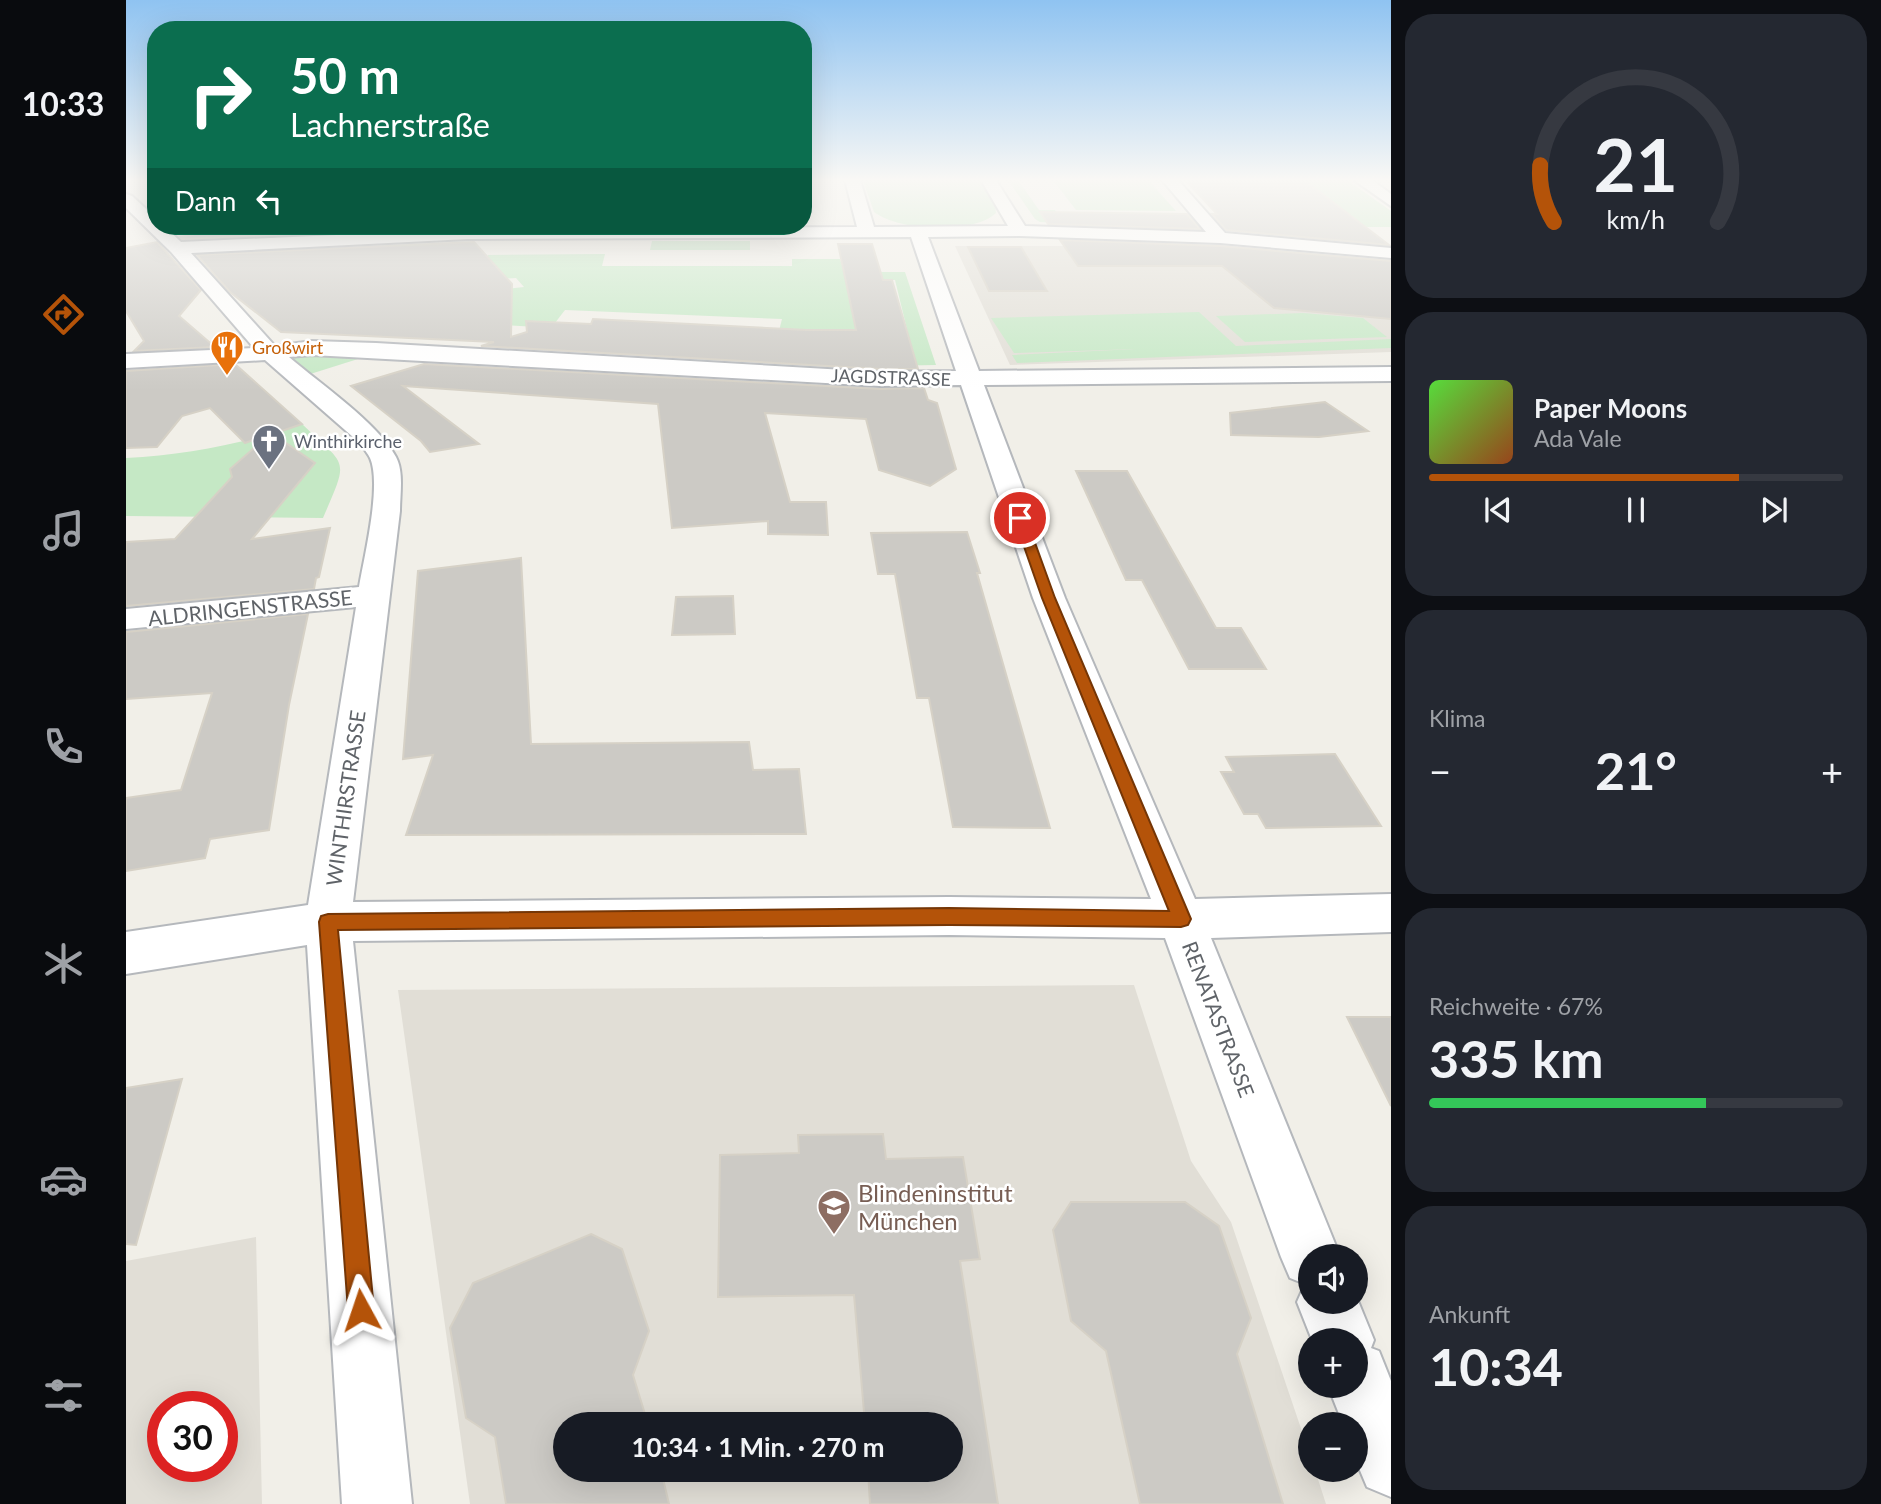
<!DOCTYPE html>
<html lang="de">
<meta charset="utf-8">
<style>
body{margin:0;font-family:Lato,sans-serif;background:#242831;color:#f1f3f6;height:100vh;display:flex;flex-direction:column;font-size:26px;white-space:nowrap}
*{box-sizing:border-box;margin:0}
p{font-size:23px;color:#9ea1a6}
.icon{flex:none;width:38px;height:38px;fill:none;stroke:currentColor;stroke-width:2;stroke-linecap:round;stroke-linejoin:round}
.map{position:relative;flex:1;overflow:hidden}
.drawer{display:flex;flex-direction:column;gap:14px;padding:14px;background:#0d0f14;width:490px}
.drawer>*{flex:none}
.banner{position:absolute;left:21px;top:21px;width:665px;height:214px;border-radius:28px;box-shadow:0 7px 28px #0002;background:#0b6e4f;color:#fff;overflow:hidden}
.tools{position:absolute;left:1172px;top:1244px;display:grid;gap:14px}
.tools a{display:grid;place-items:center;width:70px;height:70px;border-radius:50%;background:#171b24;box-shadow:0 7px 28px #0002;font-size:35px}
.speed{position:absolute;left:21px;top:1391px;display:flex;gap:14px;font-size:35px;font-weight:700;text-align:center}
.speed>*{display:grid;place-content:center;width:91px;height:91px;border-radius:50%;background:#171b24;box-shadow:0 7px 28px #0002;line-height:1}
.speed .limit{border:10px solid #d22;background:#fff;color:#111}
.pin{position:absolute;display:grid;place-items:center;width:60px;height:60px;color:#fff;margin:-30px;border:4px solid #fff;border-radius:50%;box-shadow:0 2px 7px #0007}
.me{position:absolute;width:77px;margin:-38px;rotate:355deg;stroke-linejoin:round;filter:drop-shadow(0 0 5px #0008)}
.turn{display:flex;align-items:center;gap:24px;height:147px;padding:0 28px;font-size:32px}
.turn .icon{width:91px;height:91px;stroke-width:2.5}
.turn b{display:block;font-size:49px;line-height:60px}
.then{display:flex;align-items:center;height:66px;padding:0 28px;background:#0003;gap:14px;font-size:26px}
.big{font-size:52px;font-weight:700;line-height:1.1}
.drawer .widget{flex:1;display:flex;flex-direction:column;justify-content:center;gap:10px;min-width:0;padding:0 24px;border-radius:28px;background:#242831}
.drawer .dial{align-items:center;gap:0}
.dial svg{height:182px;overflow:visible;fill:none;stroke:#363941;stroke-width:7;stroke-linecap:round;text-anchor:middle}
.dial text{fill:#f1f3f6;stroke:none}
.song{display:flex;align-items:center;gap:21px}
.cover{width:84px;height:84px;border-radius:10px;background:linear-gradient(135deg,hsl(110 70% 55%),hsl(20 70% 35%))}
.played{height:7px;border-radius:4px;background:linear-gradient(90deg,#b45309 75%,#363941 75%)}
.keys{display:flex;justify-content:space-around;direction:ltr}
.heat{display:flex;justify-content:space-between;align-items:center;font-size:38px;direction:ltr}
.charge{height:10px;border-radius:5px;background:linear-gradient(90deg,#34c759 67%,#363941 0)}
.trip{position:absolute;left:427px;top:1412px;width:410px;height:70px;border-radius:35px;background:#171b24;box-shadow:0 7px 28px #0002;font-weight:700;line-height:70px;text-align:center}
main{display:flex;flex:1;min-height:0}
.menu{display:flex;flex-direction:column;width:126px;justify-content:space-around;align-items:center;background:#090b0e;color:#9ea1a6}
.menu .icon{width:49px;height:49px}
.menu .on{color:#b45309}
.menu b{font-size:32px;color:#f1f3f6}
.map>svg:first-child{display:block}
.education{fill:#e1ded6;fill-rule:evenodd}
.green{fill:#c5e8c5}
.building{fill:#cccac5;stroke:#d6d1c6;stroke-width:2}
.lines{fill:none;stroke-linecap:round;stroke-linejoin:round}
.minor-casing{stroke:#b5b8bc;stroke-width:4}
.minor{fill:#fff;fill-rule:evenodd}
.route{fill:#b45309;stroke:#753606;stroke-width:2}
.labels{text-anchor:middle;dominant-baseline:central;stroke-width:5;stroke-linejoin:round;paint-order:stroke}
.far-food-label{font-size:18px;fill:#c56008;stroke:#fff;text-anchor:start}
.far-street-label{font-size:18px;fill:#5f6368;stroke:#fff}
.far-worship-label{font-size:18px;fill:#5b616d;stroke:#fff;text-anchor:start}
.street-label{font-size:21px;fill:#5f6368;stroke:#fff}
.near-education-label{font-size:24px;fill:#785e54;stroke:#fff;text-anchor:start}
</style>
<main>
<nav class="menu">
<b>10:33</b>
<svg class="icon on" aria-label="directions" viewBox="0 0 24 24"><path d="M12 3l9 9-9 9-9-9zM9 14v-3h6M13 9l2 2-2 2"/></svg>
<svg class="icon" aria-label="music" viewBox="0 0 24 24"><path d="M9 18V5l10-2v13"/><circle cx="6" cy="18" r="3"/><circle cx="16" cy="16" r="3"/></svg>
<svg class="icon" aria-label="phone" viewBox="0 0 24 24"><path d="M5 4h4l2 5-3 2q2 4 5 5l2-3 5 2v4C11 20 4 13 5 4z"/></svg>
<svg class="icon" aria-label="climate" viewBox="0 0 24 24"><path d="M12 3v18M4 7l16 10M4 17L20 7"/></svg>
<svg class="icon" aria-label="car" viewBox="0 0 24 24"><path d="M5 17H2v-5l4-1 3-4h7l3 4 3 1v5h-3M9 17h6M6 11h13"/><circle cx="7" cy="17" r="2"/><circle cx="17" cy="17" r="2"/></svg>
<svg class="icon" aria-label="filters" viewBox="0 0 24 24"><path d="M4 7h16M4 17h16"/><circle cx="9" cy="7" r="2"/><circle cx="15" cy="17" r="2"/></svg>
</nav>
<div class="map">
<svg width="1265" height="1504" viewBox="0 0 1265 1504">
<rect width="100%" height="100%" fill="#f1efe8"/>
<!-- education -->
<g class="education">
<polygon points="829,246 1001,246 1265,287 1265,352 884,365"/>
<path d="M1008 985 1065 1161 1105 1222 1185 1458V1470H1189L1200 1504H344L272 990ZM439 1424H824V1470H439Z"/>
<path d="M130 1237 136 1504H0V1261ZM37 1407H96V1466H37Z"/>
</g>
<!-- green -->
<g class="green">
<path d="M737 180H854L869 204 870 213C847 235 773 231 748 212Z"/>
<polygon points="882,180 892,180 913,210 929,210 937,222 1061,223 1052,214 1062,214 1075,228 914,222 909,219"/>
<polygon points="927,180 1022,180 1050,211 950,210"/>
<polygon points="1178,180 1221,180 1265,211 1265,227 1239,227"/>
<polygon points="526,241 624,241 624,250 524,250"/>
<polygon points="479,254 476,266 666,266 666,259 714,259 718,272 779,272 810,365 753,366 686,351 786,350 769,280 720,280 733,330 651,339 656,319 439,310 422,332 410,327 346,323 379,289 398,287 390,278 313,282 360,265 362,255"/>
<polygon points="1073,312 1110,346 1265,339 1265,348 891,363 886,355 1010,349 888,353 865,318"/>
<polygon points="1177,313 1237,318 1261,337 1119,342 1090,316"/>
<polygon points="205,353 251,353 178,376 160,358"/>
<path d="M176 424C222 468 223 457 197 518L0 516V458C61 455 119 443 176 424Z"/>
</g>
<!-- building -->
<g class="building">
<polygon points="1059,180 1178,180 1263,245 1100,230 1086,214 1091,214"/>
<polygon points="914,212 1061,214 1074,229 922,224"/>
<polygon points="57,226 333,226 334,227 56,239 54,237 66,235"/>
<polygon points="934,240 1094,246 1265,261 1265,319 1148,308 1096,266 952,266"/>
<polygon points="31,242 75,290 53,316 89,347 8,351 18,341 0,311 0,248"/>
<polygon points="348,242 386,284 385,337 401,332 400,321 465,324 467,319 681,330 730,330 712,244 746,244 757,280 766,280 792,369 754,369 355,346 368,342 155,332 104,292 71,255"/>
<polygon points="842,247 895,247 921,291 863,291"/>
<polygon points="109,364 176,424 147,434 189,463 126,539 204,528 193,577 190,578 188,589 0,606 0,542 49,539 106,477 104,469 144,434 119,443 84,408 56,416 31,447 0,448 0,371"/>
<polygon points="298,364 754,389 798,388 802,400 811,403 830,469 804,486 753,470 740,419 639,413 664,502 700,502 702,535 642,534 642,521 546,528 532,404 277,386 353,444 304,452 295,441 225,386"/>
<polygon points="1199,402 1242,431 1193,437 1105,435 1104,413"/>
<polygon points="950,471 1001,471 1090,628 1115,628 1140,669 1063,669 1016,580 1000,580"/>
<polygon points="841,532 854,573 851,573 924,828 827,827 803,698 791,698 769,574 752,574 745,533"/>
<polygon points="395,558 405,744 623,742 627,770 673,769 680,834 280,835 307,755 277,759 292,571"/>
<polygon points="607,596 609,634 546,635 550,597"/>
<polygon points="182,614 163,705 143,830 84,839 79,858 0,871 0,798 55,790 86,693 0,699 0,632"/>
<polygon points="1209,754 1255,826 1140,828 1132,814 1118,814 1095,772 1108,772 1100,757"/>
<polygon points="1221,1017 1265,1017 1265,1106"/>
<polygon points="56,1079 10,1245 0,1244 0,1088"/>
<polygon points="757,1134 760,1159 837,1157 854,1259 834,1261 872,1504 744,1504 742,1470 824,1470 824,1424 739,1424 728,1295 592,1297 594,1155 673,1153 672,1135"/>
<polygon points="945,1202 1059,1202 1093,1226 1125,1318 1111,1354 1157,1504 1014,1504 980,1351 945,1321 927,1230"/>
<polygon points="465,1234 496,1249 523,1331 507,1375 522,1424 439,1424 439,1470 535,1470 543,1504 380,1504 369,1437 340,1418 324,1328 347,1283"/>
</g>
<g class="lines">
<defs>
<g id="minor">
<path d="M719 180H734L748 227 882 226 855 180H870L899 226 1080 232 1036 180H1052L1099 233 1265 248V258L1094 243 894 236 802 237 853 371 1265 367V381L858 385 939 598 1069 899 1265 894V932L1085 938 1214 1256H1185V1302H1230V1296L1248 1340 1245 1348 1253 1351 1265 1381V1497L1241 1487 1230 1461V1424H1217L1202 1386H1230V1340H1186L1171 1302 1179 1284 1164 1278 1155 1257 1039 938 823 935 227 941 286 1504H216L181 945 0 974V932L182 905 230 607 0 629V609L233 587C238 557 256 485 244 458 242 454 238 449 235 444L139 360 0 368V354L128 348 45 252 0 208V194L6 196 30 218V226H38L55 242 342 229 731 227ZM785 237 830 371 754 372 250 343 186 341 149 346 65 253 342 239ZM186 355 754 386 835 385 907 598 1025 899 823 897 227 902 274 511C274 494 278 472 270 457 252 423 193 383 163 357Z"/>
<polygon points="1228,180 1246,180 1265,194 1265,206"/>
</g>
</defs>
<!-- minor casing -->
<use href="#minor" class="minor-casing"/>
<!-- minor -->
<use href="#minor" class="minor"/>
</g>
<!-- sky -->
<linearGradient id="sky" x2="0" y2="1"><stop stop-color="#8fc3f1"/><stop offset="0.46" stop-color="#f9f8f5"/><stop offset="1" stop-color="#f9f8f5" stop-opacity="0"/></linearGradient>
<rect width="1265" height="391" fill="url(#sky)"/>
<!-- route -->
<polygon class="route" points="894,515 900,518 929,598 1065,919 1062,925 1055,927 823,925 212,930 248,1310 244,1319 235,1323 226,1319 222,1310 193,922 195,916 202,914 823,908 1043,911 916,598 888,518"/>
<!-- icons -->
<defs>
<symbol id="restaurant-pin" viewBox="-11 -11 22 30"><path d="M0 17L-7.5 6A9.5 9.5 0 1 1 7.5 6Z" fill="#e8710a" stroke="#fff"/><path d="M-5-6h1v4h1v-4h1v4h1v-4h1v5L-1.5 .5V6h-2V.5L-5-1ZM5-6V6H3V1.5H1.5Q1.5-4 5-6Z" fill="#fff"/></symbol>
<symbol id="church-pin" viewBox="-11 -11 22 30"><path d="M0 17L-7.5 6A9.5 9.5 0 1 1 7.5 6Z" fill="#6b7280" stroke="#fff"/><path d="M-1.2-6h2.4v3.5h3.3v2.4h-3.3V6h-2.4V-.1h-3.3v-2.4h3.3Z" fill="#fff"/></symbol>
<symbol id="school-pin" viewBox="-11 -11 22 30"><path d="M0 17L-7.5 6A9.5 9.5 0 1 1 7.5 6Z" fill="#8d6e63" stroke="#fff"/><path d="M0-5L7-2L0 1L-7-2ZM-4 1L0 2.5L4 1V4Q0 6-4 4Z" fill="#fff"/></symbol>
</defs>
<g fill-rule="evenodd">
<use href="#restaurant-pin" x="82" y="328" width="38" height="52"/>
<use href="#church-pin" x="124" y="422" width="38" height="52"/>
<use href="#school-pin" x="689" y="1187" width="38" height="52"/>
</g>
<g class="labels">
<!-- far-food labels -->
<g class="far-food-label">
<text x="126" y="347">Großwirt</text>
</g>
<!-- far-street labels -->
<g class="far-street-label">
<text transform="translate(765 377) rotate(2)">JAGDSTRASSE</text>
</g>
<!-- far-worship labels -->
<g class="far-worship-label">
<text x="168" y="441">Winthirkirche</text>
</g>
<!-- street labels -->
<g class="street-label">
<text transform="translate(124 607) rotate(-6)">ALDRINGENSTRASSE</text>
<text transform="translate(219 798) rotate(-82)">WINTHIRSTRASSE</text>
<text transform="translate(1093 1019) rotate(69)">RENATASTRASSE</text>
</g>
<!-- near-education labels -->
<g class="near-education-label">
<text x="732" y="1192">Blindeninstitut<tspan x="732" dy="28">München</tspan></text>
</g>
</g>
</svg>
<div class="tools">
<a><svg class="icon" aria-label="sound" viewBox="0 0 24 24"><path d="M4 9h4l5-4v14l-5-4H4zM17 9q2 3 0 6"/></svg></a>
<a>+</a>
<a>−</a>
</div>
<div class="speed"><div class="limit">30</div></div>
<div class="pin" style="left:894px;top:518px;background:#d93025"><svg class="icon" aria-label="arrive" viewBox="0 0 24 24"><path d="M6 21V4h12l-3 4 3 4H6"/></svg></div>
<svg class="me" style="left:235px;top:1310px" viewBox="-20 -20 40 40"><path d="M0-17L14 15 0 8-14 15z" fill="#b45309" stroke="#fff" stroke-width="4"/></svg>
<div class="trip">10:34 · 1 Min. · 270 m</div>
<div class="banner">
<div class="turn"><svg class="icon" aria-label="right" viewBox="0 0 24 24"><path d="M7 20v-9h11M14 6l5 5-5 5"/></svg><div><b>50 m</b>Lachnerstraße</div></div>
<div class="then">Dann<svg class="icon" aria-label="left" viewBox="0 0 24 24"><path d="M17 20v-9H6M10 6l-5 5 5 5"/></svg></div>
</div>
</div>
<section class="drawer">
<div class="widget dial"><svg viewBox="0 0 100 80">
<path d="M14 69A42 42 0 1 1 86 69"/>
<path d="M14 69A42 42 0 0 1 8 44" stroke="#b45309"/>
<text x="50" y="56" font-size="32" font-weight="700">21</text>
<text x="50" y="72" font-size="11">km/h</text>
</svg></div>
<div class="widget">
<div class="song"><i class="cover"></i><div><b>Paper Moons</b><p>Ada Vale</p></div></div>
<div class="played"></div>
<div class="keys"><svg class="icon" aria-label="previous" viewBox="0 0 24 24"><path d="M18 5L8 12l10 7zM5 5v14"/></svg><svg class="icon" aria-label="pause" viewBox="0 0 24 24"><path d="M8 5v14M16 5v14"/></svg><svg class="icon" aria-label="next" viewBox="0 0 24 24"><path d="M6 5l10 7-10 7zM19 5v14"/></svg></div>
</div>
<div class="widget"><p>Klima</p>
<div class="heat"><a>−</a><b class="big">21°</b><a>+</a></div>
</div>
<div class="widget"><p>Reichweite · 67%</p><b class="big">335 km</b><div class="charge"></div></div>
<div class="widget"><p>Ankunft</p><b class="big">10:34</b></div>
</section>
</main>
